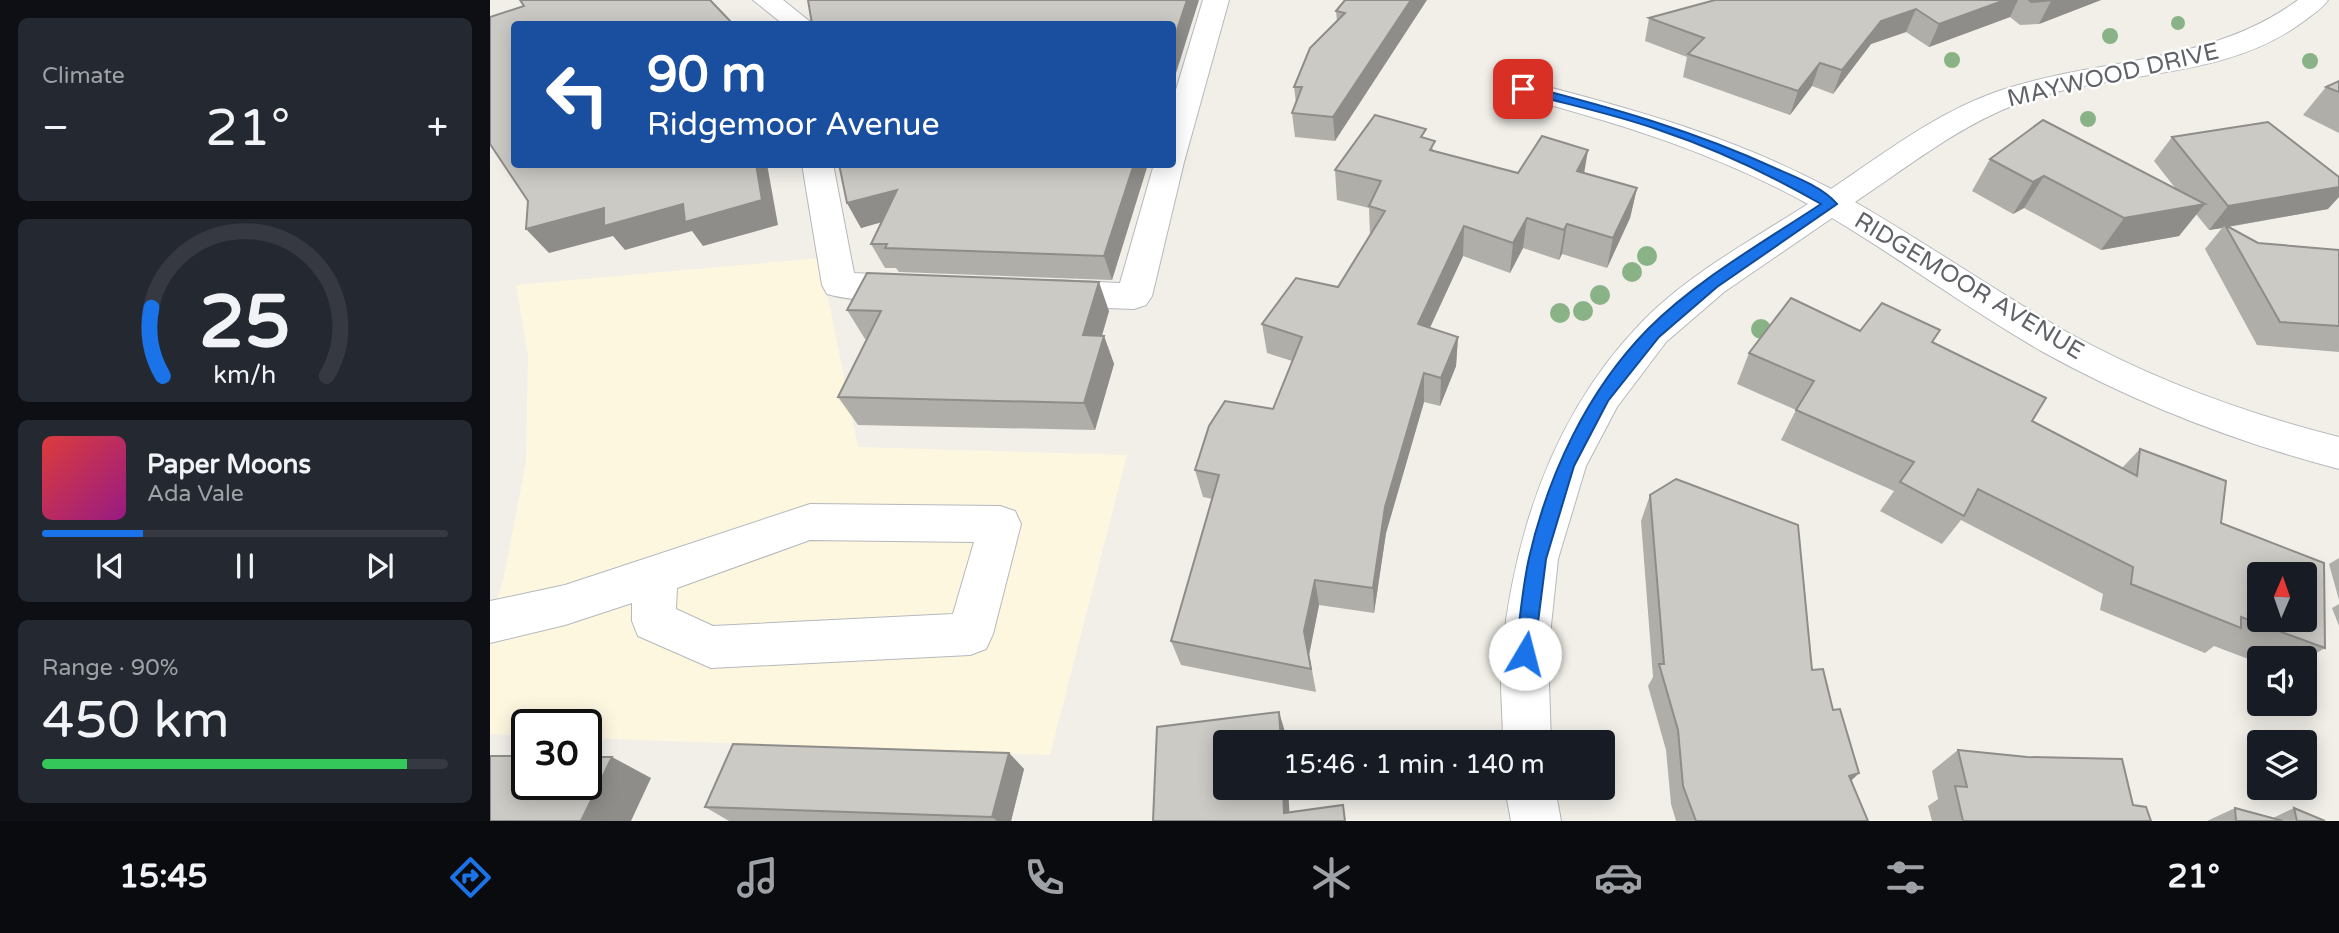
<!DOCTYPE html>
<meta charset="utf-8">
<style>
body{margin:0;font-family:"Varela Round",sans-serif;background:#242831;color:#f1f3f6;height:100vh;display:flex;flex-direction:column;font-size:26px;white-space:nowrap}
*{box-sizing:border-box;margin:0}
p{font-size:23px;color:#9ea1a6}
.icon{flex:none;width:38px;height:38px;fill:none;stroke:currentColor;stroke-width:2;stroke-linecap:round;stroke-linejoin:round}
.map{position:relative;flex:1;overflow:hidden}
.panel{display:flex;flex-direction:column;gap:18px;padding:18px;background:#0d0f14;width:490px}
.panel>*{flex:none}
.top-card{position:absolute;left:21px;top:21px;width:665px;height:147px;border-radius:7px;box-shadow:0 4px 18px #0003;background:#1a4fa0;color:#fff;overflow:hidden}
.needle{width:46px;rotate:2deg}
.fabs{position:absolute;left:1757px;top:562px;display:grid;gap:14px}
.fabs a{display:grid;place-items:center;width:70px;height:70px;border-radius:7px;background:#171b24;box-shadow:0 4px 18px #0003;font-size:35px}
.speed{position:absolute;left:21px;top:709px;display:flex;gap:14px;font-size:35px;font-weight:700;text-align:center}
.speed>*{display:grid;place-content:center;width:91px;height:91px;border-radius:50%;background:#171b24;box-shadow:0 4px 18px #0003;line-height:1}
.speed .limit{border:4px solid #111;border-radius:10px;background:#fff;color:#111}
.pin{position:absolute;display:grid;place-items:center;width:60px;height:60px;color:#fff;margin:-30px;border-radius:14px;box-shadow:0 4px 10px #0006}
.me{position:absolute;width:77px;margin:-38px;rotate:8deg;stroke-linejoin:round;filter:drop-shadow(0 0 5px #0008)}
.turn{display:flex;align-items:center;gap:24px;height:147px;padding:0 21px;font-size:32px}
.turn .icon{width:91px;height:91px;stroke-width:2.5}
.turn b{display:block;font-size:49px;line-height:60px}
.big{font-size:52px;font-weight:600;line-height:1.1}
.panel .widget{flex:1;display:flex;flex-direction:column;justify-content:center;gap:10px;min-width:0;padding:0 24px;border-radius:10px;background:#242831}
.panel .dial{align-items:center;gap:0}
.dial svg{height:182px;overflow:visible;fill:none;stroke:#363941;stroke-width:7;stroke-linecap:round;text-anchor:middle}
.dial text{fill:#f1f3f6;stroke:none}
.song{display:flex;align-items:center;gap:21px}
.cover{width:84px;height:84px;border-radius:10px;background:linear-gradient(135deg,hsl(0 70% 55%),hsl(310 70% 35%))}
.played{height:7px;border-radius:4px;background:linear-gradient(90deg,#1a73e8 25%,#363941 25%)}
.keys{display:flex;justify-content:space-around;direction:ltr}
.heat{display:flex;justify-content:space-between;align-items:center;font-size:38px;direction:ltr}
.charge{height:10px;border-radius:5px;background:linear-gradient(90deg,#34c759 90%,#363941 0)}
.trip{position:absolute;left:723px;top:730px;width:402px;height:70px;border-radius:7px;background:#171b24;box-shadow:0 4px 18px #0003;font-weight:600;line-height:70px;text-align:center}
.dock{display:flex;height:112px;justify-content:space-around;align-items:center;background:#090b0e;color:#9ea1a6}
.dock .icon{width:49px;height:49px}
.dock .on{color:#1a73e8}
.dock b{font-size:32px;color:#f1f3f6}
main{display:flex;flex:1;min-height:0}
.map>svg:first-child{display:block}
.commercial{fill:#fef7e0}
.lines{fill:none;stroke-linecap:round;stroke-linejoin:round}
.minor-casing{stroke:#b5b8bc;stroke-width:2}
.minor{fill:#fff;fill-rule:evenodd}
.tree{fill:#89b387}
.wall{fill:#afaea9}
.shaded-wall{fill:#8f8d8a}
.building{fill:#cccac5;stroke:#8f8d8a;stroke-width:2;fill-rule:evenodd}
.route{fill:#1a73e8;stroke:#114b97;stroke-width:2}
.labels{text-anchor:middle;dominant-baseline:central;stroke-width:5;stroke-linejoin:round;paint-order:stroke}
.street-label{font-size:24px;fill:#5f6368;stroke:#fff}
</style>
<main>
<section class="panel">
<div class="widget"><p>Climate</p>
<div class="heat"><a>−</a><b class="big">21°</b><a>+</a></div>
</div>
<div class="widget dial"><svg viewBox="0 0 100 80">
<path d="M14 69A42 42 0 1 1 86 69"/>
<path d="M14 69A42 42 0 0 1 9 39" stroke="#1a73e8"/>
<text x="50" y="56" font-size="32" font-weight="700">25</text>
<text x="50" y="72" font-size="11">km/h</text>
</svg></div>
<div class="widget">
<div class="song"><i class="cover"></i><div><b>Paper Moons</b><p>Ada Vale</p></div></div>
<div class="played"></div>
<div class="keys"><svg class="icon" aria-label="previous" viewBox="0 0 24 24"><path d="M18 5L8 12l10 7zM5 5v14"/></svg><svg class="icon" aria-label="pause" viewBox="0 0 24 24"><path d="M8 5v14M16 5v14"/></svg><svg class="icon" aria-label="next" viewBox="0 0 24 24"><path d="M6 5l10 7-10 7zM19 5v14"/></svg></div>
</div>
<div class="widget"><p>Range · 90%</p><b class="big">450 km</b><div class="charge"></div></div>
</section>
<div class="map">
<svg width="1849" height="821" viewBox="0 0 1849 821">
<rect width="100%" height="100%" fill="#f1efe8"/>
<!-- commercial -->
<polygon class="commercial" points="330,258 368,447 637,455 560,755 96,738 96,724 37,724 37,736 0,734 0,621 13,581 36,462 38,356 26,285"/>
<g class="lines">
<defs>
<g id="minor">
<polygon points="263,0 293,0 323,24 293,24"/>
<polygon points="713,0 739,0 694,162 662,296 656,305 644,309 562,306 550,302 545,293 550,284 562,280 630,283 664,164 682,164 682,103"/>
<path d="M1808 0H1838C1832 9 1823 14 1814 21 1732 83 1617 69 1524 105 1466 128 1416 168 1365 202 1436 243 1504 290 1575 331 1661 379 1754 413 1849 437V469C1746 442 1647 404 1553 352 1481 311 1414 261 1342 218L1234 292 1176 342 1127 407 1096 466 1068 559 1058 654 1061 742H1013C1013 712 1009 681 1012 652 1025 530 1064 414 1150 324 1194 277 1263 239 1318 204 1224 152 1126 122 1023 95L1019 89 1023 83 1033 80 1043 83C1147 110 1246 138 1341 189 1393 154 1446 113 1506 92 1607 57 1719 66 1808 0Z"/>
<path d="M312 164H343L364 273 421 276 433 279 438 288 433 297C409 304 361 301 337 294L332 285Z"/>
<path d="M320 504 510 506 525 511 531 524 503 634 496 649 480 655 221 668 148 636 142 621V603L75 625 0 643V601L75 585ZM320 540 484 542 463 614 223 626 186 609 187 588Z"/>
<polygon points="1015,788 1065,788 1071,821 1021,821"/>
</g>
</defs>
<!-- minor casing -->
<use href="#minor" class="minor-casing"/>
<!-- minor -->
<use href="#minor" class="minor"/>
</g>
<!-- trees -->
<g class="tree">
<circle cx="1688" cy="23" r="7"/>
<circle cx="1620" cy="36" r="8"/>
<circle cx="1462" cy="60" r="8"/>
<circle cx="1820" cy="61" r="8"/>
<circle cx="1598" cy="119" r="8"/>
<circle cx="1157" cy="256" r="10"/>
<circle cx="1142" cy="272" r="10"/>
<circle cx="1110" cy="295" r="10"/>
<circle cx="1093" cy="311" r="10"/>
<circle cx="1070" cy="313" r="10"/>
<circle cx="1271" cy="329" r="10"/>
</g>
<!-- wall -->
<g class="wall">
<polygon points="855,0 845,141 805,137 802,113 806,103 804,87 847,21 846,11"/>
<polygon points="1225,0 1611,0 1549,24 1530,25 1520,17 1439,47 1416,32 1381,44 1343,94 1322,86 1300,115 1193,77 1197,57 1155,41 1159,18"/>
<polygon points="1849,81 1849,133 1813,115 1836,87"/>
<polygon points="1682,137 1838,209 1738,227 1768,243 1849,250 1849,352 1767,345 1715,249 1732,228 1719,230 1706,214 1689,236 1611,250 1534,208 1523,214 1482,191 1500,159 1686,189 1664,161"/>
<polygon points="936,138 944,151 1028,173 1095,173 1147,188 1140,218 1117,268 1072,254 1069,260 1033,248 1020,273 973,256 940,328 968,337 966,366 950,406 934,402 896,533 884,613 829,605 819,655 826,692 691,665 681,641 723,499 713,497 705,470 783,409 802,361 777,353 772,324 848,287 880,235 879,208 847,200 845,170"/>
<polygon points="658,164 622,280 409,272 406,268 395,268 381,244 392,222 371,228 357,203"/>
<polygon points="357,310 619,311 612,335 614,336 624,364 605,430 368,425 348,397 377,339 375,339"/>
<polygon points="1442,342 1542,421 1632,468 1650,449 1731,523 1835,648 1815,660 1815,658 1769,658 1769,663 1724,646 1715,653 1610,610 1613,594 1471,520 1452,544 1390,511 1404,491 1291,440 1306,410 1247,384 1259,353"/>
<polygon points="1160,495 1322,670 1343,710 1369,773 1361,781 1378,821 1186,821 1181,804 1176,750 1158,686 1163,677 1151,521"/>
<polygon points="1849,558 1849,600 1839,564"/>
<polygon points="1849,604 1849,626 1842,608"/>
<polygon points="1468,750 1643,805 1661,821 1442,821 1438,806 1448,799 1442,771"/>
<polygon points="519,753 534,769 521,821 239,821 215,807"/>
<polygon points="1745,808 1783,818 1804,808 1835,821 1717,821"/>
</g>
<!-- shaded-wall -->
<g class="shaded-wall">
<polygon points="697,0 709,0 682,86 682,45"/>
<polygon points="921,0 937,0 845,141 843,117"/>
<polygon points="1515,0 1528,0 1520,17 1439,47 1449,24"/>
<polygon points="1563,0 1611,0 1549,24 1561,1"/>
<polygon points="1426,9 1416,32 1381,44 1343,94 1352,70 1391,21"/>
<polygon points="1330,63 1322,86 1300,115 1308,91"/>
<polygon points="1098,150 1093,180 1087,171"/>
<polygon points="266,164 277,164 288,225 213,246 202,231 135,250 123,236 59,253 36,229 114,208 193,204"/>
<polygon points="644,164 658,164 622,280 614,256"/>
<polygon points="1554,176 1534,208 1523,214 1543,182"/>
<polygon points="1849,187 1849,197 1838,209 1736,227 1735,225 1732,228 1719,230 1738,206"/>
<polygon points="1147,188 1140,218 1117,268 1123,238"/>
<polygon points="407,190 420,214 371,228 357,203"/>
<polygon points="1715,204 1689,236 1611,250 1634,218"/>
<polygon points="1037,218 1033,248 1020,273 1023,243"/>
<polygon points="1077,224 1072,254 1069,260 1074,230"/>
<polygon points="974,226 973,256 928,353 928,324"/>
<polygon points="609,282 619,311 604,363 593,335"/>
<polygon points="614,336 624,364 605,430 594,403"/>
<polygon points="968,337 966,366 950,406 951,378"/>
<polygon points="934,373 934,402 896,533 884,613 883,588 895,507"/>
<polygon points="825,580 829,605 819,655 826,692 814,631"/>
<polygon points="789,712 796,735 796,742 791,742"/>
<polygon points="519,753 534,769 521,821 507,821 502,817"/>
<polygon points="122,757 161,778 141,821 91,821"/>
<polygon points="1369,773 1349,792 1359,776"/>
<polygon points="793,788 798,788 800,821 794,813"/>
</g>
<!-- building -->
<g class="building">
<polygon points="30,0 220,0 243,24 24,24 24,164 266,164 272,200 195,222 193,204 114,226 114,208 36,229 38,201 0,144 0,17 34,6"/>
<polygon points="318,0 697,0 682,45 682,24 322,24"/>
<polygon points="855,0 921,0 843,117 802,113 812,87 804,87 820,48 855,13 846,11"/>
<polygon points="1225,0 1515,0 1449,24 1426,9 1391,21 1352,70 1330,63 1308,91 1198,54 1214,38 1159,18"/>
<polygon points="1539,0 1563,0 1541,2"/>
<polygon points="1849,81 1849,92 1836,87"/>
<polygon points="885,115 936,129 931,137 945,141 940,150 1028,173 1052,136 1098,150 1087,171 1147,188 1123,238 1077,224 1074,230 1037,218 1023,243 974,226 928,324 968,337 951,378 934,373 895,507 883,588 825,580 814,631 821,669 681,641 729,475 705,470 719,426 735,401 783,409 812,337 772,324 806,278 848,287 895,211 879,206 891,181 845,170"/>
<polygon points="1553,120 1715,204 1634,218 1554,176 1543,182 1500,159"/>
<polygon points="1778,122 1849,177 1849,187 1738,206 1682,137"/>
<polygon points="349,164 644,164 614,256 395,248 397,244 381,244 407,190 357,203"/>
<polygon points="1735,225 1768,243 1849,250 1849,326 1790,322"/>
<polygon points="377,273 609,282 593,335 614,336 594,403 348,397 391,311 357,310"/>
<path d="M1301 298 1370 331 1392 303 1450 330 1442 342 1556 398 1542 421 1647 476 1650 449 1736 481 1731 523 1834 563 1835 648 1751 617V628L1641 584 1643 567 1488 489 1474 516 1410 482 1424 462 1306 410 1324 381 1259 353ZM1769 574H1815V620H1769Z"/>
<polygon points="1186,479 1308,525 1322,670 1333,669 1343,710 1350,709 1369,773 1359,776 1378,821 1206,821 1193,786 1188,730 1169,664 1174,664 1160,495"/>
<polygon points="789,712 791,742 735,742 735,788 793,788 794,813 853,805 855,821 663,821 667,727"/>
<polygon points="243,744 519,753 502,817 215,807"/>
<polygon points="1468,750 1537,757 1632,759 1643,805 1656,807 1661,821 1473,821 1465,786 1477,787"/>
<polygon points="0,756 37,756 37,784 96,784 96,757 122,757 91,821 0,821"/>
<polygon points="1745,808 1793,821 1746,821"/>
<polygon points="1804,808 1835,821 1807,821"/>
</g>
<!-- route -->
<path class="route" d="M1033 85C1120 107 1205 131 1287 169 1306 177 1334 188 1347 204L1227 287 1169 337 1118 401 1084 466 1056 559 1044 654 1042 660 1035 662 1028 660 1025 654C1030 622 1032 589 1039 558 1058 475 1097 391 1158 329 1208 279 1272 243 1331 204 1279 174 1226 149 1169 130 1124 114 1075 104 1029 91V86Z"/>
<g class="labels">
<!-- street labels -->
<g class="street-label">
<text transform="translate(1623 75) rotate(-13)">MAYWOOD DRIVE</text>
<text transform="translate(1479 286) rotate(31)">RIDGEMOOR AVENUE</text>
</g>
</g>
</svg>
<div class="fabs">
<a><svg class="needle" viewBox="-14 -14 28 28"><path d="M0-13l5 13h-10z" fill="#e53935"/><path d="M0 13l5-13h-10z" fill="#9ea1a6"/></svg></a>
<a><svg class="icon" aria-label="sound" viewBox="0 0 24 24"><path d="M4 9h4l5-4v14l-5-4H4zM17 9q2 3 0 6"/></svg></a>
<a><svg class="icon" aria-label="layers" viewBox="0 0 24 24"><path d="M12 4l9 5-9 5-9-5zM3 14l9 5 9-5"/></svg></a>
</div>
<div class="speed"><div class="limit">30</div></div>
<div class="pin" style="left:1033px;top:89px;background:#d93025"><svg class="icon" aria-label="arrive" viewBox="0 0 24 24"><path d="M6 21V4h12l-3 4 3 4H6"/></svg></div>
<svg class="me" style="left:1035px;top:654px" viewBox="-20 -20 40 40"><circle r="19" fill="#fff"/><path d="M0-13L10 11 0 6-10 11z" fill="#1a73e8"/></svg>
<div class="trip">15:46 · 1 min · 140 m</div>
<div class="top-card">
<div class="turn"><svg class="icon" aria-label="left" viewBox="0 0 24 24"><path d="M17 20v-9H6M10 6l-5 5 5 5"/></svg><div><b>90 m</b>Ridgemoor Avenue</div></div>
</div>
</div>
</main>
<nav class="dock">
<b>15:45</b>
<svg class="icon on" aria-label="directions" viewBox="0 0 24 24"><path d="M12 3l9 9-9 9-9-9zM9 14v-3h6M13 9l2 2-2 2"/></svg>
<svg class="icon" aria-label="music" viewBox="0 0 24 24"><path d="M9 18V5l10-2v13"/><circle cx="6" cy="18" r="3"/><circle cx="16" cy="16" r="3"/></svg>
<svg class="icon" aria-label="phone" viewBox="0 0 24 24"><path d="M5 4h4l2 5-3 2q2 4 5 5l2-3 5 2v4C11 20 4 13 5 4z"/></svg>
<svg class="icon" aria-label="climate" viewBox="0 0 24 24"><path d="M12 3v18M4 7l16 10M4 17L20 7"/></svg>
<svg class="icon" aria-label="car" viewBox="0 0 24 24"><path d="M5 17H2v-5l4-1 3-4h7l3 4 3 1v5h-3M9 17h6M6 11h13"/><circle cx="7" cy="17" r="2"/><circle cx="17" cy="17" r="2"/></svg>
<svg class="icon" aria-label="filters" viewBox="0 0 24 24"><path d="M4 7h16M4 17h16"/><circle cx="9" cy="7" r="2"/><circle cx="15" cy="17" r="2"/></svg>
<b>21°</b>
</nav>
